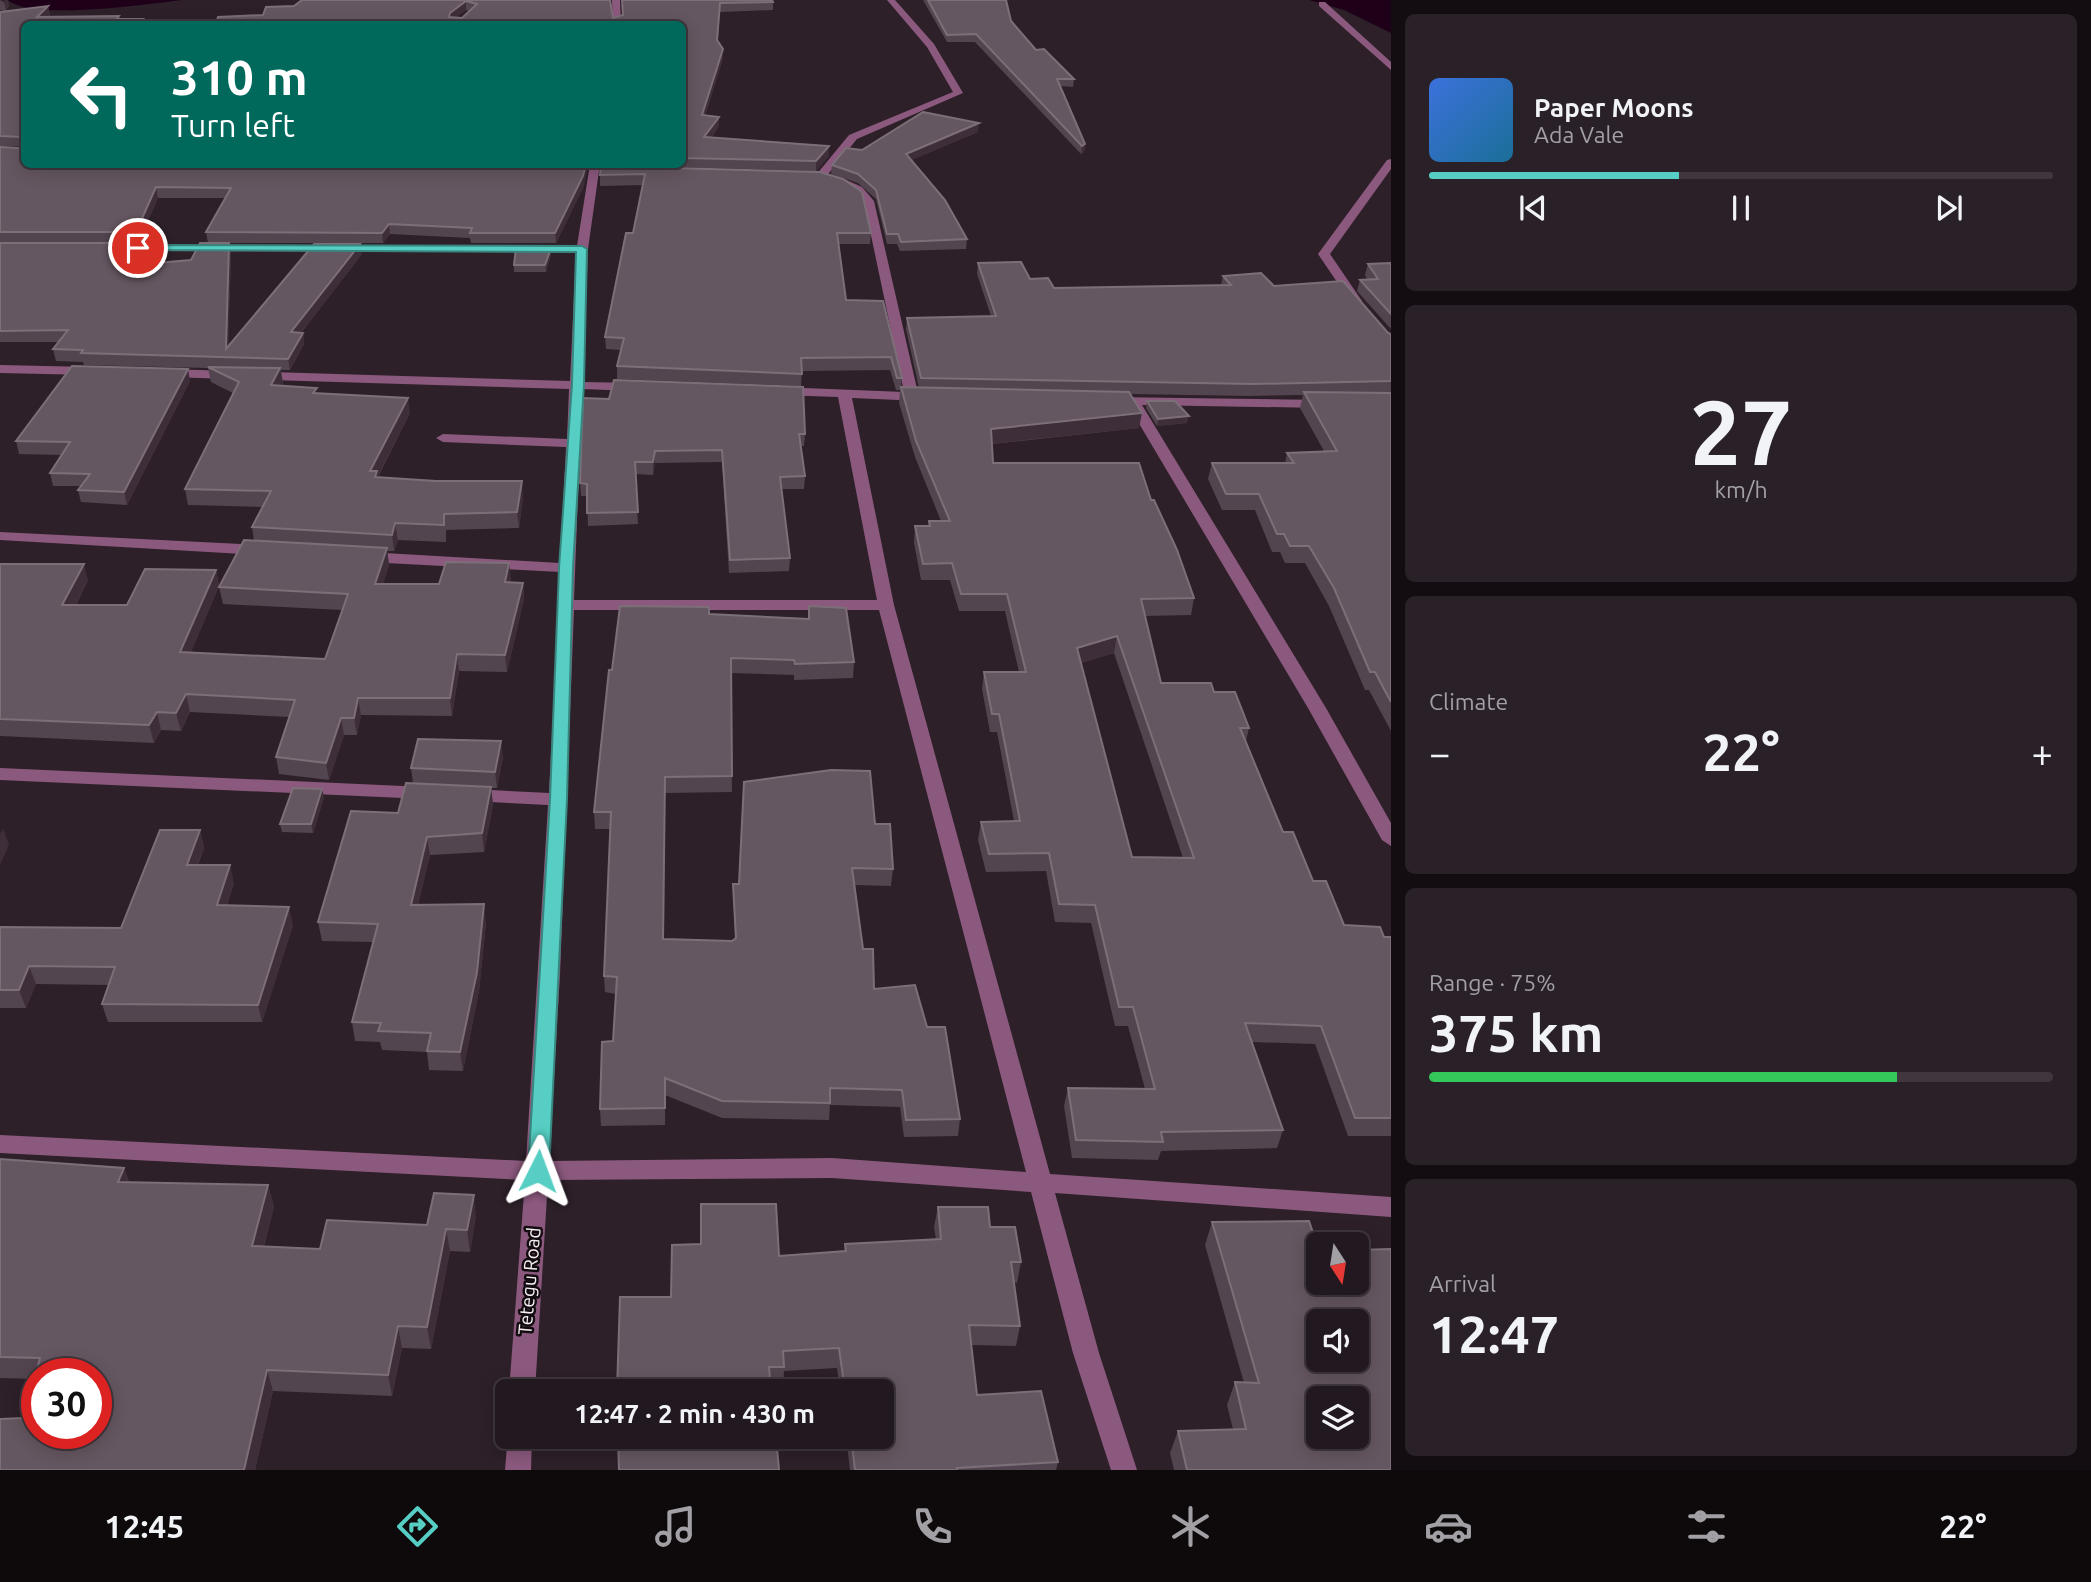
<!DOCTYPE html>
<meta charset="utf-8">
<style>
body{margin:0;font-family:Ubuntu,sans-serif;background:#2a2128;color:#f1f3f6;height:100vh;display:flex;flex-direction:column;font-size:26px;white-space:nowrap}
*{box-sizing:border-box;margin:0}
p{font-size:23px;color:#a2a0a4}
.icon{flex:none;width:38px;height:38px;fill:none;stroke:currentColor;stroke-width:2;stroke-linecap:round;stroke-linejoin:round}
.map{position:relative;flex:1;overflow:hidden}
.details{display:flex;flex-direction:column;gap:14px;padding:14px;background:#130d11;width:700px}
.details>*{flex:none}
.hud{position:absolute;left:21px;top:21px;width:665px;height:147px;border-radius:10px;box-shadow:0 4px 18px #0003,0 0 0 2px #3f373d;background:#00695c;color:#fff;overflow:hidden}
.needle{width:46px;rotate:168deg}
.buttons{position:absolute;left:1306px;top:1232px;display:grid;gap:14px}
.buttons a{display:grid;place-items:center;width:63px;height:63px;border-radius:10px;background:#22181f;box-shadow:0 4px 18px #0003,0 0 0 2px #3f373d;font-size:35px}
.speed{position:absolute;left:21px;top:1358px;display:flex;gap:14px;font-size:35px;font-weight:700;text-align:center}
.speed>*{display:grid;place-content:center;width:91px;height:91px;border-radius:50%;background:#22181f;box-shadow:0 4px 18px #0003,0 0 0 2px #3f373d;line-height:1}
.speed .limit{border:10px solid #d22;background:#fff;color:#111}
.pin{position:absolute;display:grid;place-items:center;width:60px;height:60px;color:#fff;margin:-30px;border:4px solid #fff;border-radius:50%;box-shadow:0 2px 7px #0007}
.me{position:absolute;width:77px;margin:-38px;rotate:3deg;stroke-linejoin:round;filter:drop-shadow(0 0 5px #0008)}
.turn{display:flex;align-items:center;gap:24px;height:147px;padding:0 35px;font-size:32px}
.turn .icon{width:91px;height:91px;stroke-width:2.5}
.turn b{display:block;font-size:49px;line-height:60px}
.big{font-size:52px;font-weight:700;line-height:1.1}
.details .card{flex:1;display:flex;flex-direction:column;justify-content:center;gap:10px;min-width:0;padding:0 24px;border-radius:10px;background:#2a2128}
.details .dial{align-items:center;gap:0}
.dial b{font-size:91px;line-height:1}
.song{display:flex;align-items:center;gap:21px}
.cover{width:84px;height:84px;border-radius:10px;background:linear-gradient(135deg,hsl(220 70% 55%),hsl(200 70% 35%))}
.played{height:7px;border-radius:4px;background:linear-gradient(90deg,#56cec3 40%,#3f373d 40%)}
.keys{display:flex;justify-content:space-around;direction:ltr}
.heat{display:flex;justify-content:space-between;align-items:center;font-size:38px;direction:ltr}
.charge{height:10px;border-radius:5px;background:linear-gradient(90deg,#34c759 75%,#3f373d 0)}
.trip{position:absolute;left:495px;top:1379px;width:399px;height:70px;border-radius:10px;background:#22181f;box-shadow:0 4px 18px #0003,0 0 0 2px #3f373d;font-weight:700;line-height:70px;text-align:center}
.tab-bar{display:flex;height:112px;justify-content:space-around;align-items:center;background:#0e0a0c;color:#a2a0a4}
.tab-bar .icon{width:49px;height:49px}
.tab-bar .current{color:#56cec3}
.tab-bar b{font-size:32px;color:#f1f3f6}
main{display:flex;flex:1;min-height:0}
.map>svg:first-child{display:block}
.water{fill:#1f0019}
.lines{fill:none;stroke-linecap:round;stroke-linejoin:round}
.minor{fill:#8c597e;fill-rule:evenodd}
.wall{fill:#53454f;fill-rule:evenodd}
.shaded-wall{fill:#3d2e39}
.building{fill:#655761;stroke:#7c6f78;stroke-width:2;fill-rule:evenodd}
.route{fill:#56cec3;stroke:#38867f;stroke-width:2}
.labels{text-anchor:middle;dominant-baseline:central;stroke-width:5;stroke-linejoin:round;paint-order:stroke}
.street-label{font-size:19px;fill:#f8eff5;stroke:#120c10}
</style>
<main>
<div class="map">
<svg width="1391" height="1470" viewBox="0 0 1391 1470">
<rect width="100%" height="100%" fill="#2d2029"/>
<!-- water -->
<g class="water">
<path d="M8 0H182C149 4 31 21 8 0Z"/>
<polygon points="1309,0 1391,0 1391,33 1344,10"/>
</g>
<g class="lines">
<!-- minor -->
<g class="minor">
<polygon points="612,0 620,0 621,24 613,24"/>
<polygon points="887,0 895,0 934,44 963,93 857,139 824,179 816,179 816,175 849,135 953,92 927,47"/>
<polygon points="1319,2 1325,2 1391,62 1391,70 1319,6"/>
<polygon points="1391,159 1391,169 1330,254 1362,301 1352,304 1318,254 1387,160"/>
<path d="M590 164H600L588 249 583 382 635 383 642 387 635 391 582 389 574 600H877L838 397 779 395 772 391 779 387 904 392 864 202 854 191 837 181 842 178 862 187 874 201 918 393 929 397 922 401 852 398 894 605 1050 1174 1391 1197V1217L1055 1193 1099 1353 1137 1470H1111L1073 1353 1031 1192 832 1178 548 1180 535 1391H509L525 1180 0 1153V1135L526 1161 548 805 471 801 462 795 471 789 549 793 560 572 367 562 359 557 367 552 560 563 566 447 443 442 436 438 443 434 567 439 569 389 167 377 161 373 167 369 570 381 576 252 108 251 102 248 108 245 577 246ZM574 610H879L1026 1172 832 1158 549 1161 560 975Z"/>
<polygon points="0,365 90,367 96,371 90,375 0,373"/>
<polygon points="1111,397 1325,400 1332,404 1325,408 1142,405 1326,708 1391,823 1391,846 1382,840 1308,708 1128,405 1106,404 1106,398"/>
<polygon points="0,532 262,545 270,550 262,555 0,540"/>
<polygon points="0,768 425,787 434,793 425,799 0,780"/>
<polygon points="508,1433 508,1437 532,1437 531,1470 505,1470"/>
</g>
</g>
<!-- wall -->
<g class="wall">
<polygon points="0,0 9,5 6,11 0,10"/>
<path d="M302 0H610L613 18 623 15 622 0 773 2V10L720 12 718 41 723 58 705 116 719 126 711 138 829 156 816 171 603 165 602 164H682V24L263 15 294 6ZM466 10 469 11 462 18 456 17Z"/>
<polygon points="923,0 1006,0 1011,21 1036,50 1074,79 1073,87 1060,86 1085,144 1084,152 1081,154 975,42 947,42"/>
<polygon points="48,6 50,15 48,17 119,16 119,19 24,24 584,186 556,243 471,243 470,238 390,234 383,243 208,243 206,232 225,198 158,198 138,243 0,242 0,147 21,148 23,146 0,146 0,12"/>
<polygon points="978,132 911,160 967,239 966,249 900,251 897,244 887,244 876,199 858,183 831,174 832,165 862,150"/>
<path d="M820 172 871 233 870 244H839L846 300 883 301 902 378 901 387 919 388 906 329 907 318 991 316 977 274 978 263 1054 288 1221 285 1223 276 1274 286 1391 334V731L1369 690H1365L1329 606 1305 563H1285L1280 552H1272L1255 510H1222L1208 479 1212 463H1285L1287 453 1324 451 1300 408 1303 395 1250 396 1131 394 1139 428 992 444 993 463 1151 500 1194 598 1191 615 1145 616 1161 683 1214 692 1249 728 1246 741 1283 832 1313 881 1344 925 1384 937H1391V1136H1348L1315 1044 1252 1042 1283 1130 1277 1148 1161 1151 1158 1160 1072 1158 1064 1106 1068 1088 1145 1089 1128 1026H1115L1091 923 1055 922 1046 871 986 872 978 840 981 822 1014 821 997 732H990L982 689 984 672H1019L1005 611H959L950 580H921L914 543 915 526H928L929 521H941L915 457 899 403 900 390H896L890 370 802 371 801 386 617 379V366L621 350 606 349 605 337 633 233 643 185 600 186V175ZM1114 653 1183 858 1132 857 1081 663Z"/>
<polygon points="0,243 133,254 128,265 191,260 229,243 231,254 228,346 362,254 301,333 303,333 304,344 290,370 281,370 283,383 281,386 410,413 378,477 523,497 519,528 446,530 446,542 398,540 394,551 387,551 389,565 383,584 439,584 511,579 510,582 523,583 524,599 507,672 459,671 452,716 361,715 357,735 344,735 329,780 279,774 276,757 289,717 190,712 181,731 161,730 154,743 0,736 0,564 88,580 76,605 127,605 216,570 219,586 191,652 325,659 342,610 223,604 219,587 254,541 252,527 263,507 188,505 185,489 233,393 211,382 208,368 84,365 83,362 56,361 53,349 59,342 0,342"/>
<polygon points="551,255 546,272 514,272 514,265"/>
<polygon points="1391,263 1391,329 1357,291 1360,280 1367,279 1365,275 1368,264"/>
<polygon points="190,381 127,505 81,502 78,490 80,486 53,486 50,473 62,455 19,454 16,441"/>
<polygon points="583,398 805,434 804,446 801,446 805,476 804,489 781,489 790,558 789,571 729,573 722,462 655,463 653,475 635,474 638,524 588,526 587,496 581,496 580,483"/>
<polygon points="1147,401 1187,423 1157,426 1146,408"/>
<polygon points="709,614 854,662 853,678 794,680 794,675 731,673 732,792 665,793 664,939 732,941 735,939 733,884 739,884 875,824 893,869 891,886 855,885 863,949 874,989 927,1027 960,1119 958,1136 904,1137 900,1107 830,1105 829,1120 722,1118 665,1095 665,1125 601,1126 600,1109 613,1041 616,994 605,992 604,976 610,829 595,829 594,812 612,670"/>
<polygon points="503,757 497,788 491,788 493,805 484,852 430,855 418,905 486,923 479,991 463,1071 429,1070 427,1052 382,1050 380,1042 355,1041 352,1022 373,942 322,941 318,922 398,813 413,783 411,768"/>
<polygon points="324,797 313,833 282,832 280,824"/>
<polygon points="200,830 204,848 198,865 234,883 227,905 293,925 262,1022 108,1022 102,1004 109,985 36,984 26,1008 0,1008 0,927 121,928"/>
<polygon points="0,1159 124,1168 129,1182 268,1185 274,1207 264,1246 320,1249 427,1225 476,1216 470,1252 450,1251 431,1349 402,1348 392,1396 273,1391 255,1470 0,1470 24,1418 34,1379 0,1378"/>
<polygon points="938,1207 990,1227 1021,1262 1017,1283 1014,1282 1020,1326 1016,1346 971,1345 977,1395 1058,1462 1056,1470 850,1470 846,1437 882,1437 882,1391 840,1391 837,1368 784,1371 783,1387 771,1387 671,1297 779,1256 844,1251 845,1244 936,1240 934,1227"/>
<polygon points="1212,1222 1318,1283 1391,1470 1174,1470 1170,1453 1178,1431 1233,1429 1227,1405 1235,1382 1244,1383 1205,1245"/>
</g>
<!-- shaded-wall -->
<g class="shaded-wall">
<polygon points="5,0 8,0 9,5 6,11 4,2"/>
<polygon points="466,1 466,10 450,22 450,24 450,13"/>
<polygon points="48,6 50,15 39,24 37,17"/>
<polygon points="723,49 723,58 702,125 702,115"/>
<polygon points="719,117 719,126 704,147 704,137"/>
<polygon points="979,123 978,132 905,163 906,154"/>
<polygon points="1085,144 1084,152 1081,154 1082,146"/>
<polygon points="829,146 829,156 816,171 816,161"/>
<polygon points="586,164 589,164 584,186 556,243 555,233"/>
<polygon points="156,187 158,198 138,243 136,232"/>
<polygon points="389,224 390,234 383,243 382,233"/>
<polygon points="131,243 133,254 123,277 121,266"/>
<polygon points="229,243 231,254 228,357 226,349"/>
<polygon points="360,244 362,254 293,344 291,332"/>
<polygon points="551,248 551,255 546,272 545,265"/>
<polygon points="303,333 304,344 290,370 288,359"/>
<polygon points="280,368 283,383 273,400 271,385"/>
<polygon points="188,369 190,381 127,505 124,492"/>
<polygon points="408,398 410,413 378,476 379,487 370,471"/>
<polygon points="1142,413 1139,428 989,444 991,429"/>
<polygon points="1189,416 1187,423 1157,426 1158,419"/>
<polygon points="655,451 655,463 653,475 653,462"/>
<polygon points="522,481 523,497 519,528 517,512"/>
<polygon points="395,523 398,540 394,551 392,535"/>
<polygon points="387,548 389,565 378,601 375,584"/>
<polygon points="509,563 511,579 506,599 505,582"/>
<polygon points="84,564 88,580 67,622 62,605"/>
<polygon points="216,570 219,586 184,669 180,652"/>
<polygon points="523,583 524,599 507,672 505,655"/>
<polygon points="1117,636 1114,653 1074,665 1077,648"/>
<polygon points="457,654 459,671 452,716 450,698"/>
<polygon points="186,694 190,712 181,731 176,713"/>
<polygon points="358,698 361,715 357,735 354,718"/>
<polygon points="157,712 161,730 154,743 149,725"/>
<polygon points="341,718 344,735 329,780 326,763"/>
<polygon points="501,741 503,757 497,788 495,772"/>
<polygon points="491,787 493,805 484,852 482,833"/>
<polygon points="322,789 324,797 313,833 311,824"/>
<polygon points="3,828 9,845 0,865 0,834"/>
<polygon points="200,830 204,848 191,882 187,865"/>
<polygon points="427,837 430,855 414,923 411,905"/>
<polygon points="230,865 234,883 221,922 217,905"/>
<polygon points="484,904 486,923 479,991 463,1071 460,1052"/>
<polygon points="289,907 293,925 262,1022 258,1005"/>
<polygon points="29,966 36,984 26,1008 19,990"/>
<polygon points="124,1168 131,1190 118,1182"/>
<polygon points="268,1185 274,1207 258,1267 252,1246"/>
<polygon points="474,1195 476,1216 470,1252 467,1230"/>
<polygon points="446,1229 450,1251 431,1349 427,1327"/>
<polygon points="398,1326 402,1348 392,1396 388,1375"/>
<polygon points="267,1370 273,1391 255,1470 244,1470"/>
</g>
<!-- building -->
<g class="building">
<path d="M302 0H610L613 18 623 15 622 0H772L773 2 720 3 717 40 723 49 702 115 719 117 704 137 829 146 816 161 682 158V24H216L218 17 263 15 266 7 294 6ZM466 1 477 4 462 18 449 17 450 13Z"/>
<polygon points="928,0 1006,0 1011,21 1036,50 1044,49 1074,79 1057,79 1085,144 1082,146 976,34 947,35"/>
<polygon points="48,6 37,17 119,16 117,19 143,19 139,24 24,24 24,164 586,164 583,176 555,233 470,233 472,228 389,224 382,233 206,232 231,188 156,187 136,232 0,232 0,147 21,148 24,145 22,137 0,136 0,12"/>
<polygon points="923,112 979,123 906,154 945,200 967,239 901,242 898,234 887,234 876,190 858,174 832,165 846,148 862,150"/>
<polygon points="601,166 820,172 843,179 858,189 862,192 871,233 837,233 846,300 883,301 902,378 897,378 891,357 801,358 802,374 617,366 624,338 605,337 626,233 633,233 645,174 600,175"/>
<polygon points="0,243 131,243 121,266 191,260 200,243 229,243 226,349 314,244 360,244 291,332 303,333 288,359 81,353 83,350 53,349 68,330 0,331"/>
<polygon points="516,248 551,248 545,265 514,265"/>
<polygon points="1021,262 1030,279 1048,278 1054,288 1231,285 1223,276 1261,273 1274,286 1343,281 1388,333 1391,334 1391,381 1253,384 921,378 907,318 996,316 978,263"/>
<polygon points="1391,263 1391,314 1360,280 1378,279 1368,264"/>
<polygon points="72,366 188,369 124,492 78,490 90,474 50,473 70,442 16,441"/>
<polygon points="208,367 280,368 271,385 317,388 313,393 408,398 370,471 377,471 375,477 436,481 522,481 517,512 444,514 444,525 395,523 392,535 252,527 271,491 185,489 239,382"/>
<polygon points="614,380 803,387 805,434 799,434 805,476 780,477 790,558 730,560 722,450 655,451 653,462 635,462 638,512 587,513 587,484 580,483 583,398 609,399"/>
<path d="M901 387 1129 392 1142 413 991 429 993 463H1139L1151 500H1154L1177 550 1194 598 1141 599 1161 683H1211L1214 692H1235L1249 728H1240L1283 832H1293L1313 881H1326L1344 925 1380 927 1384 937H1391V1118H1355L1321 1026 1245 1023 1283 1130 1161 1132 1163 1142 1076 1140 1068 1088 1155 1089 1133 1007H1119L1095 905 1059 904 1049 853 989 854 981 822 1020 821 999 714H992L984 672H1026L1007 594H961L952 563 923 564 915 526H930L929 521H950L916 441ZM1117 636 1194 858 1132 857 1077 648Z"/>
<polygon points="1304,392 1391,393 1391,702 1375,672 1370,672 1334,588 1309,546 1290,546 1284,534 1277,534 1259,494 1226,494 1212,463 1294,463 1287,453 1337,451"/>
<polygon points="1147,401 1175,401 1189,416 1158,419"/>
<polygon points="244,540 387,548 375,584 439,584 446,562 509,563 505,582 523,583 505,655 457,654 450,698 358,698 354,718 341,718 326,763 276,757 295,700 186,694 176,713 157,712 149,725 0,719 0,564 84,564 62,605 127,605 145,569 216,570 180,652 325,659 348,594 219,587"/>
<polygon points="620,606 709,607 709,614 809,619 809,606 846,608 854,662 795,664 794,660 731,658 732,776 665,777 663,939 732,941 736,938 733,884 739,884 744,782 831,770 870,771 875,824 890,824 893,869 852,868 863,949 873,949 874,989 915,985 927,1027 945,1027 960,1119 906,1120 902,1090 830,1088 830,1103 722,1101 665,1078 665,1108 600,1109 602,1042 613,1041 617,977 604,976 611,812 594,812 609,670 612,670"/>
<polygon points="418,739 501,741 495,772 411,768"/>
<polygon points="406,783 491,787 482,833 427,837 411,905 484,904 477,972 460,1052 427,1051 431,1033 378,1031 381,1023 352,1022 378,924 318,922 351,811 398,813"/>
<polygon points="293,788 322,789 311,824 280,824"/>
<polygon points="160,830 200,830 187,865 230,865 217,905 289,907 258,1005 102,1004 115,967 29,966 19,990 0,990 0,927 121,928"/>
<path d="M0 1159 124 1168 118 1182 268 1185 252 1246 320 1249 327 1220 427 1225 434 1193 474 1195 467 1230 446 1229 427 1327 398 1326 388 1375 267 1370 244 1470H0V1419L24 1418 40 1358 0 1357ZM37 1374H96V1433H37Z"/>
<polygon points="701,1204 776,1204 779,1256 846,1251 845,1244 941,1239 938,1207 988,1207 990,1227 1015,1227 1021,1262 1011,1262 1020,1326 969,1325 977,1395 1041,1391 1058,1462 957,1468 957,1470 855,1470 851,1437 882,1437 882,1391 845,1391 839,1348 783,1351 784,1367 769,1367 771,1391 617,1391 620,1297 671,1297 672,1245 701,1244"/>
<path d="M1309 1221 1318 1247V1283H1356V1250L1391 1249V1470H1187L1178 1431 1246 1429 1235 1382 1259 1383 1212 1222ZM1318 1321H1356V1360H1318ZM1318 1398H1356V1437H1318Z"/>
<polygon points="618,1437 776,1437 779,1470 619,1470"/>
</g>
<!-- route -->
<polygon class="route" points="138,245 582,246 587,249 584,384 573,568 567,799 549,1171 546,1177 538,1180 531,1177 528,1171 550,799 559,568 572,384 576,252 135,250 135,246"/>
<g class="labels">
<!-- street labels -->
<g class="street-label">
<text transform="translate(529 1281) rotate(-85)">Tetegu Road</text>
</g>
</g>
</svg>
<div class="buttons">
<a><svg class="needle" viewBox="-14 -14 28 28"><path d="M0-13l5 13h-10z" fill="#e53935"/><path d="M0 13l5-13h-10z" fill="#a2a0a4"/></svg></a>
<a><svg class="icon" aria-label="sound" viewBox="0 0 24 24"><path d="M4 9h4l5-4v14l-5-4H4zM17 9q2 3 0 6"/></svg></a>
<a><svg class="icon" aria-label="layers" viewBox="0 0 24 24"><path d="M12 4l9 5-9 5-9-5zM3 14l9 5 9-5"/></svg></a>
</div>
<div class="speed"><div class="limit">30</div></div>
<div class="pin" style="left:138px;top:248px;background:#d93025"><svg class="icon" aria-label="arrive" viewBox="0 0 24 24"><path d="M6 21V4h12l-3 4 3 4H6"/></svg></div>
<svg class="me" style="left:538px;top:1171px" viewBox="-20 -20 40 40"><path d="M0-17L14 15 0 8-14 15z" fill="#56cec3" stroke="#fff" stroke-width="4"/></svg>
<div class="trip">12:47 · 2 min · 430 m</div>
<div class="hud">
<div class="turn"><svg class="icon" aria-label="left" viewBox="0 0 24 24"><path d="M17 20v-9H6M10 6l-5 5 5 5"/></svg><div><b>310 m</b>Turn left</div></div>
</div>
</div>
<section class="details">
<div class="card">
<div class="song"><i class="cover"></i><div><b>Paper Moons</b><p>Ada Vale</p></div></div>
<div class="played"></div>
<div class="keys"><svg class="icon" aria-label="previous" viewBox="0 0 24 24"><path d="M18 5L8 12l10 7zM5 5v14"/></svg><svg class="icon" aria-label="pause" viewBox="0 0 24 24"><path d="M8 5v14M16 5v14"/></svg><svg class="icon" aria-label="next" viewBox="0 0 24 24"><path d="M6 5l10 7-10 7zM19 5v14"/></svg></div>
</div>
<div class="card dial"><b>27</b><p>km/h</p></div>
<div class="card"><p>Climate</p>
<div class="heat"><a>−</a><b class="big">22°</b><a>+</a></div>
</div>
<div class="card"><p>Range · 75%</p><b class="big">375 km</b><div class="charge"></div></div>
<div class="card"><p>Arrival</p><b class="big">12:47</b></div>
</section>
</main>
<nav class="tab-bar">
<b>12:45</b>
<svg class="icon current" aria-label="directions" viewBox="0 0 24 24"><path d="M12 3l9 9-9 9-9-9zM9 14v-3h6M13 9l2 2-2 2"/></svg>
<svg class="icon" aria-label="music" viewBox="0 0 24 24"><path d="M9 18V5l10-2v13"/><circle cx="6" cy="18" r="3"/><circle cx="16" cy="16" r="3"/></svg>
<svg class="icon" aria-label="phone" viewBox="0 0 24 24"><path d="M5 4h4l2 5-3 2q2 4 5 5l2-3 5 2v4C11 20 4 13 5 4z"/></svg>
<svg class="icon" aria-label="climate" viewBox="0 0 24 24"><path d="M12 3v18M4 7l16 10M4 17L20 7"/></svg>
<svg class="icon" aria-label="car" viewBox="0 0 24 24"><path d="M5 17H2v-5l4-1 3-4h7l3 4 3 1v5h-3M9 17h6M6 11h13"/><circle cx="7" cy="17" r="2"/><circle cx="17" cy="17" r="2"/></svg>
<svg class="icon" aria-label="filters" viewBox="0 0 24 24"><path d="M4 7h16M4 17h16"/><circle cx="9" cy="7" r="2"/><circle cx="15" cy="17" r="2"/></svg>
<b>22°</b>
</nav>
